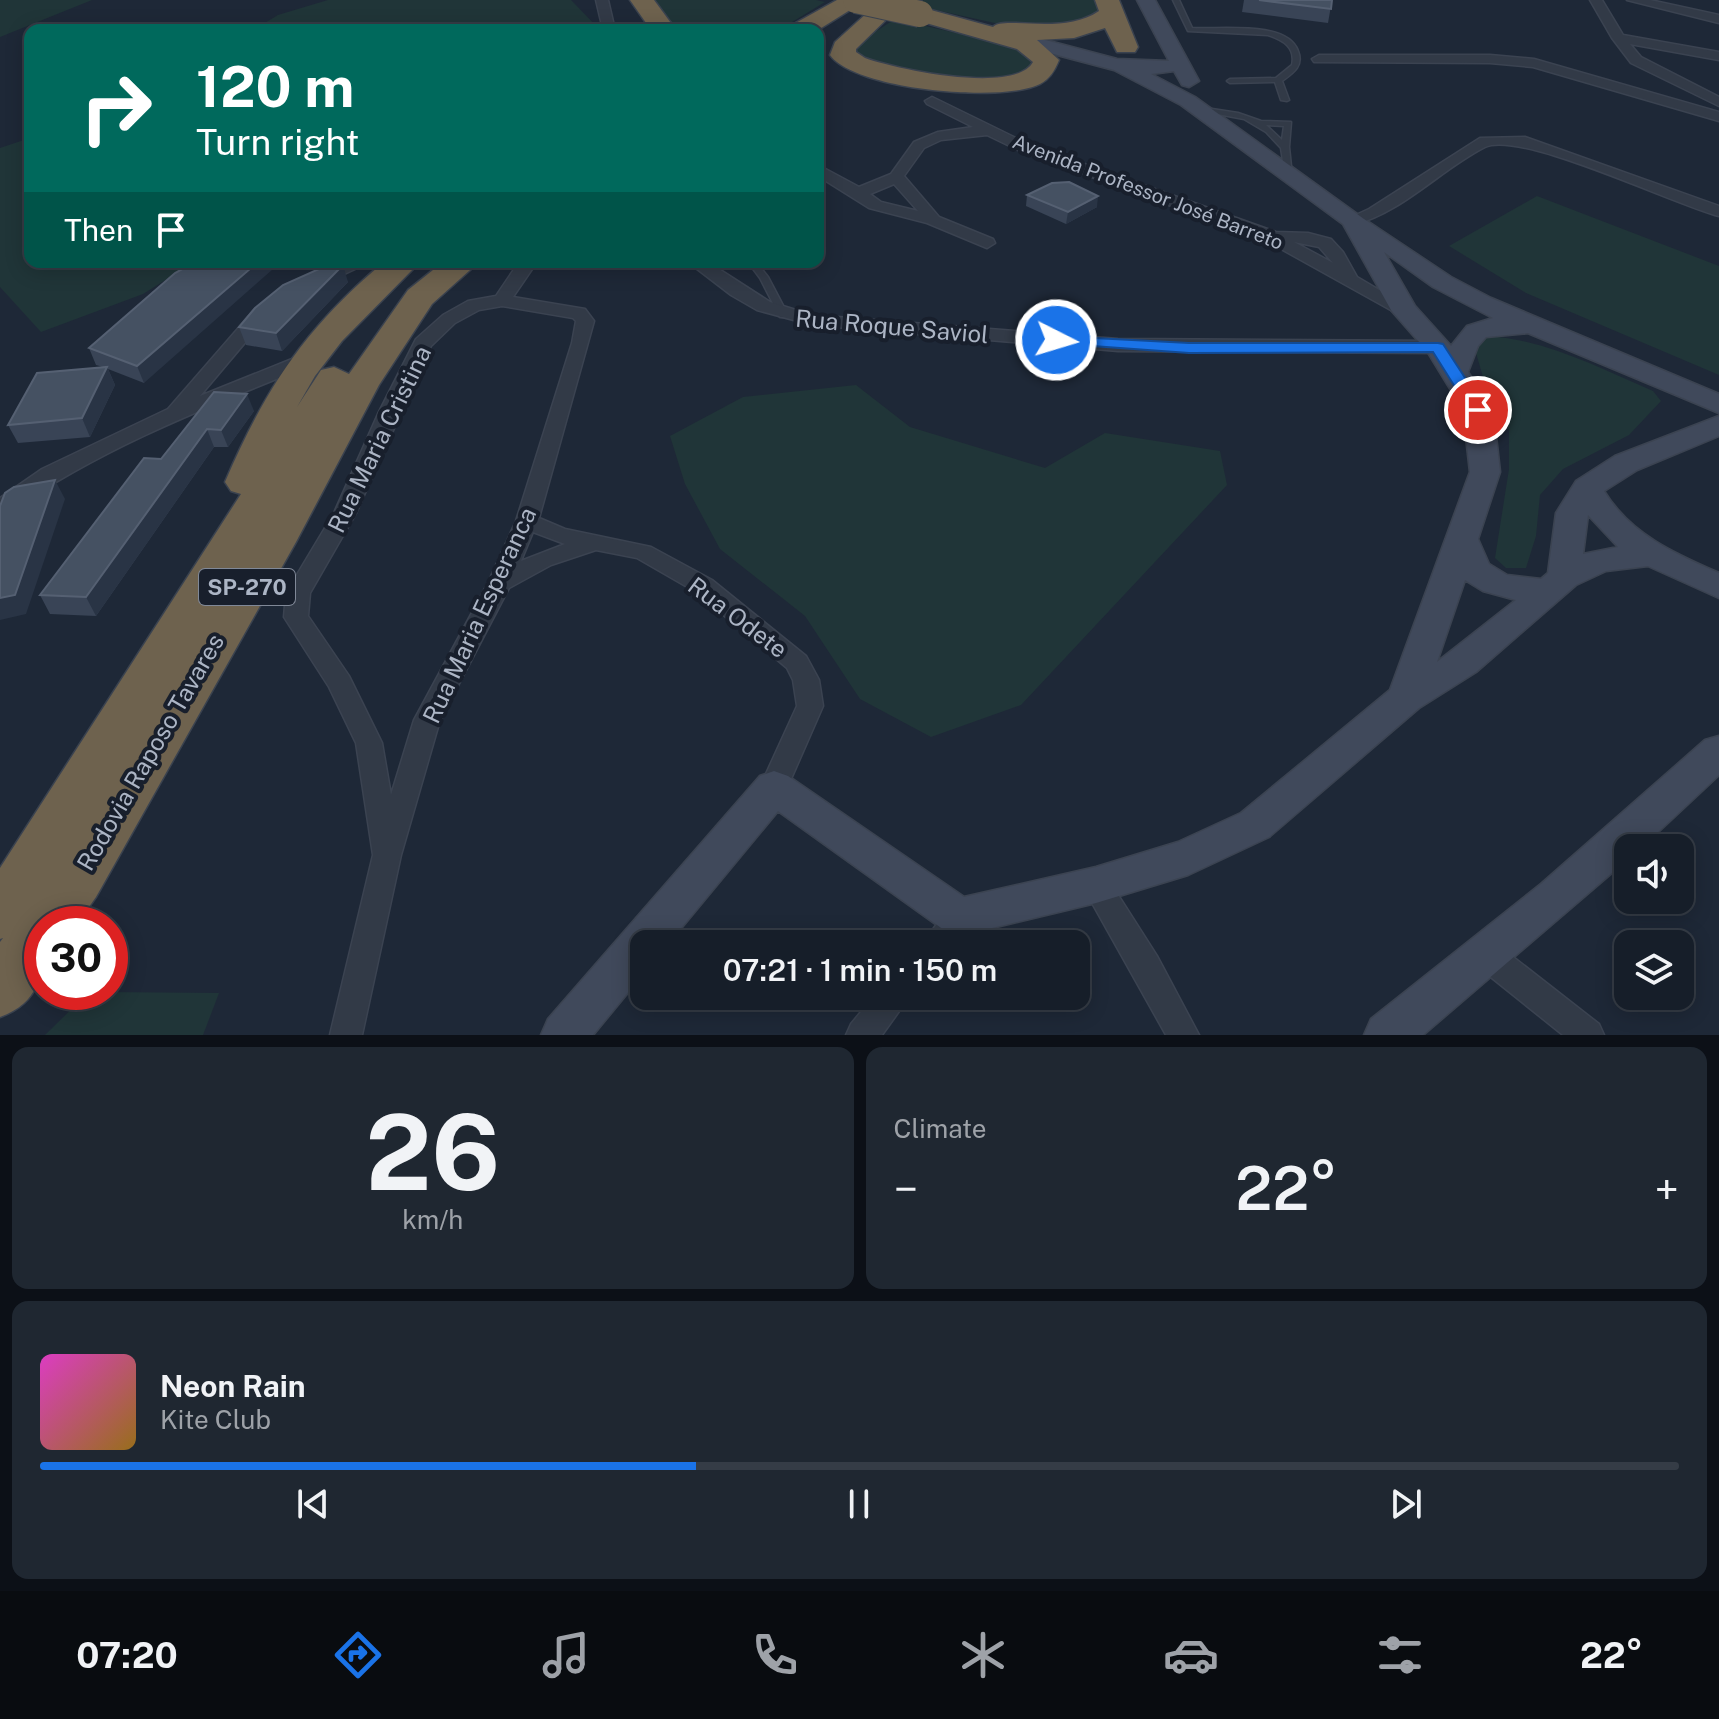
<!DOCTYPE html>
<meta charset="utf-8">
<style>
body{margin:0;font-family:"Public Sans",sans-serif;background:#1f2731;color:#f1f3f6;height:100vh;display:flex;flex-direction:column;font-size:30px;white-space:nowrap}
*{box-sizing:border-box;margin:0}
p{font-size:26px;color:#9ea2a8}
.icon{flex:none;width:44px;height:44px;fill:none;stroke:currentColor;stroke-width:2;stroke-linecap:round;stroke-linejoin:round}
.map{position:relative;height:1035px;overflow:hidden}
.panel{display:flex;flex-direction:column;gap:12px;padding:12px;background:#0c1017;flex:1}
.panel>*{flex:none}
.top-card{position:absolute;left:24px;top:24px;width:800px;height:244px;border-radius:16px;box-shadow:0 4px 20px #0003,0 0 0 2px #353c46;background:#00695c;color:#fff;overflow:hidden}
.buttons{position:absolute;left:1614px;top:834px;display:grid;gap:16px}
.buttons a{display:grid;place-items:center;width:80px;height:80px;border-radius:16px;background:#161e29;box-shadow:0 4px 20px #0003,0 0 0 2px #353c46;font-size:40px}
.speed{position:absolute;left:24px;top:906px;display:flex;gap:16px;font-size:40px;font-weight:700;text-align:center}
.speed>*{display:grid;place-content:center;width:104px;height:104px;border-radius:50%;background:#161e29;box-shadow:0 4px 20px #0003,0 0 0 2px #353c46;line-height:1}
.speed .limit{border:12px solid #d22;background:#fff;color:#111}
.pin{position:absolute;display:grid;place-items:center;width:68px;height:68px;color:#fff;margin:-34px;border:4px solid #fff;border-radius:50%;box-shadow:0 2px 8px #0007}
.me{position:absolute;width:88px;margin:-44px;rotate:95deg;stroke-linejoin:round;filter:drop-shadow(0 0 6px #0008)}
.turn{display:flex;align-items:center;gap:28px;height:168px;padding:0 40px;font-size:36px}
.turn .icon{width:104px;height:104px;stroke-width:2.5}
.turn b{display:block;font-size:56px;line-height:68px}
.then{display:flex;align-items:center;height:76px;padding:0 40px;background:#0003;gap:16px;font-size:30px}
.big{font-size:60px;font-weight:600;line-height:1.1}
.panel .card{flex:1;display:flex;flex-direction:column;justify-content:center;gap:12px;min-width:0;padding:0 28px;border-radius:16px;background:#1f2731}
.panel .dial{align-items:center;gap:0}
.dial b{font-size:104px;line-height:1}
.song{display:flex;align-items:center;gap:24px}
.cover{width:96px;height:96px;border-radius:12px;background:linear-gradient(135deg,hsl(310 70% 55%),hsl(40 70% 35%))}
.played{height:8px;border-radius:4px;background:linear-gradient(90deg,#1a73e8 40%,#353c46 40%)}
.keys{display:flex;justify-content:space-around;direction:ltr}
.heat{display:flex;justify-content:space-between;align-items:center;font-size:44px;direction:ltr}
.panel .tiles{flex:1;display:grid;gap:12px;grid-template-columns:1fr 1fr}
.card:last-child{grid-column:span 2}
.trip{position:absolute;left:630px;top:930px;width:460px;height:80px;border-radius:16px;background:#161e29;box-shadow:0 4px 20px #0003,0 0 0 2px #353c46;font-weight:600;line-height:80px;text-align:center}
.dock{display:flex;height:128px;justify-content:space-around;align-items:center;background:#090c10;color:#9ea2a8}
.dock .icon{width:56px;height:56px}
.dock .on{color:#1a73e8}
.dock b{font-size:36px;color:#f1f3f6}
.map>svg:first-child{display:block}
.green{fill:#203538}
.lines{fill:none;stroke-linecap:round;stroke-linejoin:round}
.lane-casing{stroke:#3b4351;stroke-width:3}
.street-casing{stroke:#3b4351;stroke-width:3}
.secondary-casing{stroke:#3b4351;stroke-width:3}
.highway-casing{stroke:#3a424f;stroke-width:3}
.lane{fill:#323a47;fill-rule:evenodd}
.street{fill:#323a47;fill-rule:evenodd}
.secondary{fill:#40495b;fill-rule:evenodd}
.highway{fill:#6e624e;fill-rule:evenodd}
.highway-bridge-casing{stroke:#3a424f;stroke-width:28;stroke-linecap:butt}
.highway-bridge{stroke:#6e624e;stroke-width:26}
.wall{fill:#394456}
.shaded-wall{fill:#293445}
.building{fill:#455162;stroke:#556072;stroke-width:2}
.route{fill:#1a73e8;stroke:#114b97;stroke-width:2}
.labels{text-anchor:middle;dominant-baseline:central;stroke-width:8;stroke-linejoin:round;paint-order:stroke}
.far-street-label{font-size:20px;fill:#acb5c5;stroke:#181f2c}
.shield{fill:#181f2c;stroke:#808897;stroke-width:2}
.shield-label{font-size:22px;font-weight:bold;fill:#acb5c5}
.street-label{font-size:24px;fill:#acb5c5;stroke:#181f2c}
</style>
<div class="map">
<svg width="1719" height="1035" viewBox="0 0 1719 1035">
<rect width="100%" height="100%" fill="#1e2837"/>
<!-- green -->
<g class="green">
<polygon points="0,0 92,0 0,37"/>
<polygon points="328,0 571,0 600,30 253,30 278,15"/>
<polygon points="649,0 816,0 825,2 779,30 674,30"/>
<polygon points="924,0 1096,0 1100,12 1070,26 1013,27 913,5"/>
<path d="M895 19 1004 44 1028 54 1033 66C996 99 902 70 857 62L855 45Z"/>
<polygon points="30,138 30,262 194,262 143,294 41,332 0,287 0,148"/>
<polygon points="1537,196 1719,266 1719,375 1526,293 1449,246"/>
<path d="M1486 336C1545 339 1599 368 1653 391L1661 401 1629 435 1563 469 1540 495 1536 536 1526 568H1506L1495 558 1509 469V430L1483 377 1474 346Z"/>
<polygon points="856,385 910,427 1045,468 1105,433 1220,451 1227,485 1021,705 931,737 860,699 805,616 720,549 685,484 670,436 743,397"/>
<polygon points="89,992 104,992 219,993 203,1035 45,1035"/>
</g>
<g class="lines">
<defs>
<g id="lane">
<path d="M1173 0H1179L1192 28C1219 30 1287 20 1298 51 1304 66 1293 73 1282 81L1289 100 1287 101 1281 100 1275 82 1230 83 1227 81 1230 79 1276 78 1292 65C1296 47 1283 40 1268 35L1188 31Z"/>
<path d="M1212 109 1238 113 1261 121 1291 122 1289 147 1292 176 1285 174 1281 148 1266 132 1244 119 1212 113ZM1266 125 1284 126 1282 140Z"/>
<polygon points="748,262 756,262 768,277 788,315 786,317 780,317 760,278"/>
</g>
<g id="street">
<polygon points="596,0 608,0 615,30 603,30"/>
<polygon points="1590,0 1602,0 1623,35 1719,52 1719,60 1630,44 1641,57 1719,97 1719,106 1631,63 1612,38"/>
<polygon points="1627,0 1650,0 1719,15 1719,23"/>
<polygon points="1319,55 1490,55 1534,59 1719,112 1719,121 1533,67 1490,63 1314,62 1312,59"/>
<path d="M932 97 1028 144 1276 232 1308 233 1331 239 1343 252 1357 277 1413 310 1410 314H1398L1265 240 1018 150 987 135 941 140 924 148 904 176 939 217 993 239 995 243 987 248 927 223 869 208 818 176V165L859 187 891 174 914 142 938 132 973 127 927 104 925 101ZM894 184 918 211 881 202 870 194ZM1294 242 1319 247 1333 263Z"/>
<path d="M1525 137 1719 206V216C1673 204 1521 130 1485 147 1440 170 1403 212 1353 225L1345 220 1369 209 1480 138Z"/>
<polygon points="346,262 370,262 323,284 317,285 308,280"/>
<path d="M519 262H537L513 297 585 309 594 321 539 518 565 529 651 547 712 580 806 656 819 680 823 706 784 795 774 798 764 795 760 787 797 706 793 680 787 668 696 592 637 558 596 550 551 565 509 588 440 720 401 855 362 1035H330L373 855 356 743 329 687 284 617 286 593 334 513 378 414 416 339 443 315 468 301 496 296ZM502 306 573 318 576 321 572 343 516 521 488 583 414 720 391 795 382 743 349 676 308 616 310 593 356 513 431 346 455 323 479 310ZM533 532 565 544 521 561Z"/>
<polygon points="688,262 708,262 770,302 812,315 1118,339 1438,341 1447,347 1438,353 1118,351 812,325 757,310 731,295"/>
<path d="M261 308 270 313 200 396 302 355H316L318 359 316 363C210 406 102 447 8 513L0 515V498L42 469 168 409 255 309Z"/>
<polygon points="1096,872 1106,876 1157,956 1199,1035 1166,1035 1082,885 1086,876"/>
<polygon points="959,904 969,908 974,917 955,944 922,944 949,908"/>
<polygon points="1488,942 1499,946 1599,1024 1604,1035 1563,1035 1477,966 1473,956 1477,946"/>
<polygon points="874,996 910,996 882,1035 846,1035 851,1024"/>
</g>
<g id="secondary">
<path d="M1137 0H1155L1199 81 1189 87 1182 85 1174 71 1151 74 1195 97 1364 219 1451 277 1491 298 1719 394V413L1528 333 1486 337 1478 346 1468 372 1493 410 1500 472 1478 539 1489 564 1507 575 1541 579 1548 573 1556 513 1576 481 1615 456 1719 416V436L1637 470 1604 491C1630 534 1675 554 1719 573V598L1648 566 1606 571 1576 585 1476 672 1419 708 1269 837 1188 875 1096 903 959 936 944 930 778 811 668 944H644V973L593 1035H541L548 1019 760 776 774 771 788 776 964 897 1096 867 1178 842 1241 813 1390 690 1470 472 1463 410 1427 351 1391 310 1343 224 1181 105 1114 70 993 38 991 34 1000 28 1117 59 1169 61ZM1384 252 1433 287 1493 318 1467 326 1451 346 1415 306ZM1588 515 1618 547 1583 554ZM1465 580 1483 591 1516 600 1437 662Z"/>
<polygon points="1719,736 1719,775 1641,848 1628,848 1628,859 1423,1035 1364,1035 1371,1019 1541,884 1705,740"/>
</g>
<g id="highway">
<polygon points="630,0 654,0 676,30 651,30"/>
<polygon points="837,0 866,0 818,30 789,30 792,25"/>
<path d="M1095 0H1119L1138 47 1135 52H1117L1105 28 1074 38 1037 40 1059 60C1055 70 1050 79 1040 84 1003 103 855 90 830 55L835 42 878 3H894L898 8 856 49V52L865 58C895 69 1015 95 1033 62L1017 49 912 19 908 14 912 9 920 7 993 27C1004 15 1063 36 1099 11Z"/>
<path d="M384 262H420L342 341 315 376 297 407 321 370 334 367 349 374 408 290 443 262H479L432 304 379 385 296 542 96 897 77 924H42C42 967 46 1000 0 1017V942L3 938 0 939V868L241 494 231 491 225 482C265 389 305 328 384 262Z"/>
</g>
</defs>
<!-- lane casing -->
<use href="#lane" class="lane-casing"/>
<!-- street casing -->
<use href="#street" class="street-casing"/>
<!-- secondary casing -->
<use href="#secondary" class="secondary-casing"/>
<!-- highway casing -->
<use href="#highway" class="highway-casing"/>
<!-- lane -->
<use href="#lane" class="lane"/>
<!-- street -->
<use href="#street" class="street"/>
<!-- secondary -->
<use href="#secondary" class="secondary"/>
<!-- highway -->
<use href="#highway" class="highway"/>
<defs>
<polyline id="highway-bridge" points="856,0 920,14"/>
</defs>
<!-- highway-bridge casing -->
<use href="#highway-bridge" class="highway-bridge-casing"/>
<!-- highway-bridge -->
<use href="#highway-bridge" class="highway-bridge"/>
</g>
<!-- wall -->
<g class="wall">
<polygon points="1244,0 1332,0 1328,23 1242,12"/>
<polygon points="1027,195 1097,207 1066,224 1026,206"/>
<polygon points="195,262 144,383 108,369 115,385 90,437 18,443 8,425 103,367 96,365 89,348"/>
<polygon points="311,262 339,262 334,264 348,282 282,351 246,345 239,327 318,269"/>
<polygon points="214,392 254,411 228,447 214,447 96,616 50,614 40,595 161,459"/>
</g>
<!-- shaded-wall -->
<g class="shaded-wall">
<polygon points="1098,196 1097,207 1066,224 1068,212"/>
<polygon points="258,262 281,262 144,383 137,366"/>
<polygon points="316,262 339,262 319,270"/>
<polygon points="343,265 348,282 282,351 276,333"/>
<polygon points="107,367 115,385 90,437 82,418"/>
<polygon points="247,394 254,411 228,447 221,430"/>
<polygon points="207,429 214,447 96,616 86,597"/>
<polygon points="55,480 65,499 26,614 0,620 0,598"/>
</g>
<!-- building -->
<g class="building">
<polygon points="1259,0 1332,0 1331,9"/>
<polygon points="1069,182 1098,196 1068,212 1027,195 1052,183"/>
<polygon points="195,262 258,262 137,366 89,348 175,273"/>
<polygon points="330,264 343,265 276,333 239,327 255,308 283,285"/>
<polygon points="107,367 82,418 8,425 37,373"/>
<polygon points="214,392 247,394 221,430 207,429 86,597 40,595 144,458 161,459"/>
<polygon points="55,480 15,595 0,598 0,506 5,493 14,487"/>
</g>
<!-- route -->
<polygon class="route" points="1056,336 1189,343 1438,343 1443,344 1486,410 1483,414 1472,414 1433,352 1189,353 1051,343 1049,340"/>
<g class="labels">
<!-- far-street labels -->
<g class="far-street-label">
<text transform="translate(1148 192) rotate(21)">Avenida Professor José Barreto</text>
</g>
<!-- shield labels -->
<rect class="shield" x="199" y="569" width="96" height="36" rx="6"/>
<g class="shield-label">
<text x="247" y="587">SP-270</text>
</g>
<!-- street labels -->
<g class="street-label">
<text transform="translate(892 326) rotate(5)">Rua Roque Saviol</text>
<text transform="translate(379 439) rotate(-64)">Rua Maria Cristina</text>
<text transform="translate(479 615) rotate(-65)">Rua Maria Esperanca</text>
<text transform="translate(738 617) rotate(37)">Rua Odete</text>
<text transform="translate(150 752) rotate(-60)">Rodovia Raposo Tavares</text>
</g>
</g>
</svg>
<div class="buttons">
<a><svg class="icon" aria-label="sound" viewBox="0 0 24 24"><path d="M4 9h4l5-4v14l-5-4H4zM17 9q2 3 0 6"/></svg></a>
<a><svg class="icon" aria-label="layers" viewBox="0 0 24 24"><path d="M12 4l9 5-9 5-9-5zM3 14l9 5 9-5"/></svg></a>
</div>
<div class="speed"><div class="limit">30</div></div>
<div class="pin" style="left:1478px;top:410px;background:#d93025"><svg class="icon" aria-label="arrive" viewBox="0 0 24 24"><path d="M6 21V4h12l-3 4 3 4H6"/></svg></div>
<svg class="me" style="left:1056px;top:340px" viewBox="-20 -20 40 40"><circle r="17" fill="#1a73e8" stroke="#fff" stroke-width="3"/><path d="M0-11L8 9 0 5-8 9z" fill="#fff"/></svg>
<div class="trip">07:21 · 1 min · 150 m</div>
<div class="top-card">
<div class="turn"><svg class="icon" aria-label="right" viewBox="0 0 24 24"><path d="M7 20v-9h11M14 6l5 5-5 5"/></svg><div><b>120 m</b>Turn right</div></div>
<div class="then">Then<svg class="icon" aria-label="arrive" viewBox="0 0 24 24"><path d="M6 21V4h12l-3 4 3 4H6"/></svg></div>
</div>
</div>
<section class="panel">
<div class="tiles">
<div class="card dial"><b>26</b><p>km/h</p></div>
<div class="card"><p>Climate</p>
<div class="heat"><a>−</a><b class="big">22°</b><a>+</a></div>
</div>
<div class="card">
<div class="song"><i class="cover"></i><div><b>Neon Rain</b><p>Kite Club</p></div></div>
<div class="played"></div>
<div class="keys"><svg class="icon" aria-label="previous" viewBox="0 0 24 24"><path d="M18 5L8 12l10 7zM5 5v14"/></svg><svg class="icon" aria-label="pause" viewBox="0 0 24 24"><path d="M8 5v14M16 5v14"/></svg><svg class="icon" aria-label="next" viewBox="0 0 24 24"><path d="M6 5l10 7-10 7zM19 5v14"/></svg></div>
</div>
</div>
</section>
<nav class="dock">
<b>07:20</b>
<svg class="icon on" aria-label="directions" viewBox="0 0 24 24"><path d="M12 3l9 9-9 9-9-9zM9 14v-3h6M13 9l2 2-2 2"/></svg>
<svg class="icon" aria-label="music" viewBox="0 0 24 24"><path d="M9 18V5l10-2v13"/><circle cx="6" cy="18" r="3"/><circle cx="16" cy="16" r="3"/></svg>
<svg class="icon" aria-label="phone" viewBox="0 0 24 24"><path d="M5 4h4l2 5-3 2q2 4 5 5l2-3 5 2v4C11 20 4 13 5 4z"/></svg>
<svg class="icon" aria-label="climate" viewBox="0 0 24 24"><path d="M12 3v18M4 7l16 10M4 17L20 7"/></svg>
<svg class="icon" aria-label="car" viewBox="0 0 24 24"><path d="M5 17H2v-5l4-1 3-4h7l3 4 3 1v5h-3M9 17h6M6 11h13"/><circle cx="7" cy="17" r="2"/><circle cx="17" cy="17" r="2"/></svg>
<svg class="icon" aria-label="filters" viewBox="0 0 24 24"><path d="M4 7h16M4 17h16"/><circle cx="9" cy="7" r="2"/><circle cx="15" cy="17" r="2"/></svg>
<b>22°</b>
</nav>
